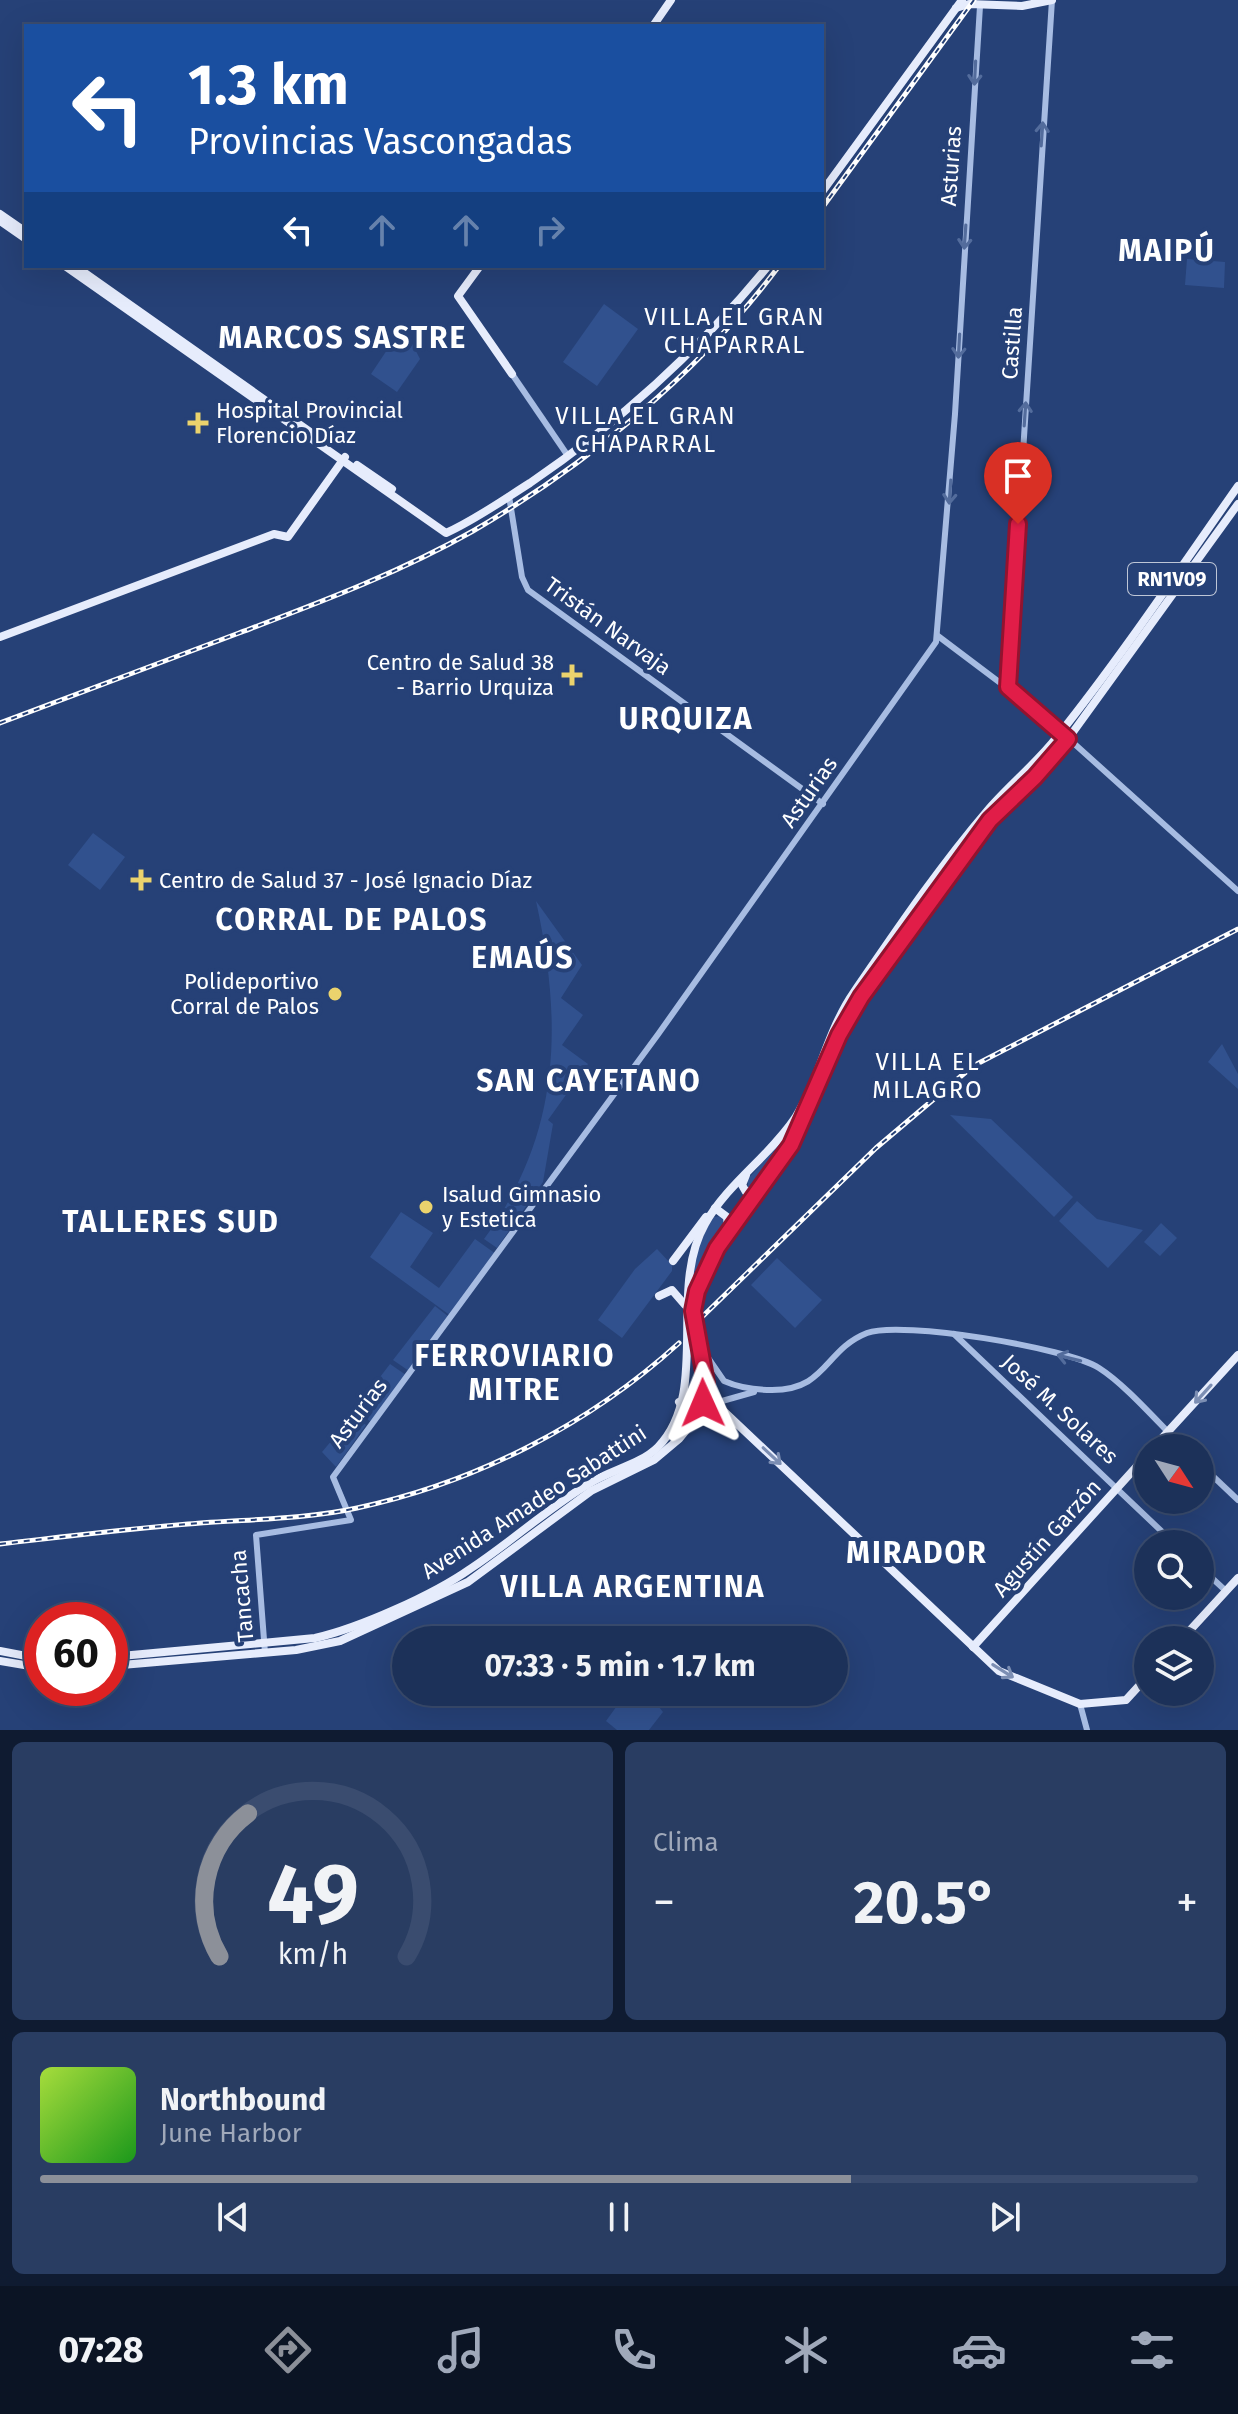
<!DOCTYPE html>
<html lang="es">
<meta charset="utf-8">
<style>
body{margin:0;font-family:"Fira Sans",sans-serif;background:#293d62;color:#f1f3f6;height:100vh;display:flex;flex-direction:column;font-size:30px;white-space:nowrap}
*{box-sizing:border-box;margin:0}
p{font-size:26px;color:#a0a9ba}
.icon{flex:none;width:44px;height:44px;fill:none;stroke:currentColor;stroke-width:2;stroke-linecap:round;stroke-linejoin:round}
.map{position:relative;height:1730px;overflow:hidden}
.sheet{display:flex;flex-direction:column;gap:12px;padding:12px;background:#0f1b31;flex:1}
.sheet>*{flex:none}
.guide{position:absolute;left:24px;top:24px;width:800px;height:244px;border-radius:0px;box-shadow:0 8px 32px #0002,0 0 0 2px #3a4c6f;background:#1a4fa0;color:#fff;overflow:hidden}
.needle{width:52px;rotate:126deg}
.tools{position:absolute;left:1134px;top:1434px;display:grid;gap:16px}
.tools a{display:grid;place-items:center;width:80px;height:80px;border-radius:50%;background:#1c3159;box-shadow:0 8px 32px #0002,0 0 0 2px #3a4c6f;font-size:40px}
.speed{position:absolute;left:24px;top:1602px;display:flex;gap:16px;font-size:40px;font-weight:700;text-align:center}
.speed>*{display:grid;place-content:center;width:104px;height:104px;border-radius:50%;background:#1c3159;box-shadow:0 8px 32px #0002,0 0 0 2px #3a4c6f;line-height:1}
.speed .limit{border:12px solid #d22;background:#fff;color:#111}
.pin{position:absolute;display:grid;place-items:center;width:68px;height:68px;color:#fff;margin:-82px -34px;border-radius:50% 50% 50% 0;rotate:-45deg;box-shadow:0 0 8px #0007}
.pin .icon{rotate:45deg}
.me{position:absolute;width:88px;margin:-44px;rotate:359deg;stroke-linejoin:round;filter:drop-shadow(0 0 6px #0008)}
.turn{display:flex;align-items:center;gap:28px;height:168px;padding:0 32px;font-size:36px}
.turn .icon{width:104px;height:104px;stroke-width:2.5}
.turn b{display:block;font-size:56px;line-height:68px}
.lanes{display:flex;align-items:center;height:76px;padding:0 32px;background:#0003;justify-content:center;gap:40px;direction:ltr}
.lanes .off{opacity:.35}
.big{font-size:60px;font-weight:700;line-height:1.1}
.sheet .card{flex:1;display:flex;flex-direction:column;justify-content:center;gap:12px;min-width:0;padding:0 28px;border-radius:12px;background:#293d62}
.sheet .dial{align-items:center;gap:0}
.dial svg{height:208px;overflow:visible;fill:none;stroke:#3a4c6f;stroke-width:7;stroke-linecap:round;text-anchor:middle}
.dial text{fill:#f1f3f6;stroke:none}
.song{display:flex;align-items:center;gap:24px}
.cover{width:96px;height:96px;border-radius:12px;background:linear-gradient(135deg,hsl(80 70% 55%),hsl(120 70% 35%))}
.played{height:8px;border-radius:4px;background:linear-gradient(90deg,#8c9099 70%,#3a4c6f 70%)}
.keys{display:flex;justify-content:space-around;direction:ltr}
.heat{display:flex;justify-content:space-between;align-items:center;font-size:44px;direction:ltr}
.sheet .tiles{flex:1;display:grid;gap:12px;grid-template-columns:1fr 1fr}
.card:last-child{grid-column:span 2}
.trip{position:absolute;left:392px;top:1626px;width:456px;height:80px;border-radius:40px;background:#1c3159;box-shadow:0 8px 32px #0002,0 0 0 2px #3a4c6f;font-weight:700;line-height:80px;text-align:center}
.tabs{display:flex;height:128px;justify-content:space-around;align-items:center;background:#0b1424;color:#a0a9ba}
.tabs .icon{width:56px;height:56px}
.tabs .active{color:#8c9099}
.tabs b{font-size:36px;color:#f1f3f6}
.map>svg:first-child{display:block}
.green{fill:#31518e}
.lines{fill:none;stroke-linecap:round;stroke-linejoin:round}
.minor{stroke:#a7bce2;stroke-width:6}
.major{stroke:#e6ecfc;stroke-width:8}
.rail-casing{stroke:#fff;stroke-width:5}
.rail{stroke:#264177;stroke-width:2;stroke-dasharray:6;stroke-linecap:butt}
.oneway{stroke:#536c9c}
.oneway2{stroke:#7c8eb3}
.route-casing{stroke:#92132f;stroke-width:20}
.route{stroke:#e11d48;stroke-width:14}
.poi-dot{fill:#ebd36d;stroke:#264177;stroke-width:3}
.labels{text-anchor:middle;dominant-baseline:central;stroke-width:8;stroke-linejoin:round;paint-order:stroke}
.shield{fill:#264177;stroke:#bec6d6;stroke-width:2}
.shield-label{font-size:20px;font-weight:bold;fill:#fff}
.street-label{font-size:22px;fill:#fff;stroke:#264177}
.poi-label{font-size:22px;fill:#fff;stroke:#264177;text-anchor:start}
.neighbourhood-label{font-size:24px;letter-spacing:2px;fill:#fff;stroke:#264177}
.district-label{font-size:30px;font-weight:bold;letter-spacing:2px;fill:#fff;stroke:#264177}
</style>
<div class="map">
<svg width="1238" height="1730" viewBox="0 0 1238 1730">
<rect width="100%" height="100%" fill="#264177"/>
<!-- green -->
<g class="green">
<polygon points="1187,259 1225,262 1224,288 1185,285"/>
<polygon points="604,304 638,329 597,386 563,362"/>
<polygon points="403,326 420,359 397,392 371,374"/>
<polygon points="93,833 125,857 100,890 68,865"/>
<path d="M536 901 582 965 561 998 583 1015 562 1045 588 1064 548 1120 553 1124 543 1182 497 1248 484 1239C561 1134 563 1024 536 901Z"/>
<polygon points="1222,1044 1238,1074 1238,1089 1208,1062"/>
<polygon points="811,1091 790,1139 759,1187 748,1190 748,1179 780,1143"/>
<polygon points="950,1115 991,1119 1073,1197 1054,1217"/>
<polygon points="1077,1201 1097,1219 1143,1230 1108,1268 1059,1221"/>
<polygon points="401,1212 433,1233 410,1267 439,1288 475,1239 496,1254 451,1316 370,1257"/>
<path d="M721 1216 726 1225 703 1269 689 1309C686 1277 696 1243 714 1217Z"/>
<polygon points="1161,1223 1177,1238 1160,1256 1144,1242"/>
<polygon points="657,1249 672,1265 672,1271 622,1338 598,1320 635,1269"/>
<polygon points="777,1258 822,1300 795,1328 751,1285"/>
<polygon points="435,1306 449,1317 409,1371 393,1360"/>
<polygon points="390,1364 406,1375 371,1422 355,1410"/>
<polygon points="353,1415 366,1425 336,1467 322,1452"/>
<polygon points="627,1692 647,1692 663,1712 649,1730 617,1730 606,1721"/>
</g>
<g class="lines">
<!-- minor -->
<g class="minor">
<polyline points="512,374 568,456"/>
<polyline points="509,496 522,577 528,590 823,804"/>
<polyline points="938,636 1039,712 1238,891"/>
<polyline points="1008,687 1052,0"/>
<polyline points="954,1334 1175,1544"/>
<path d="M700 1346 724 1381C740 1388 755 1390 772 1390 827 1390 824 1350 867 1333 901 1320 1068 1348 1099 1368 1126 1385 1160 1425 1184 1448"/>
<polyline points="715,1403 754,1392"/>
<polyline points="1200,1464 1238,1500"/>
<polyline points="1200,1567 1226,1591"/>
<polyline points="265,1653 256,1535 351,1520 333,1477 659,1033 936,642 955,414 980,6"/>
<polyline points="1080,1704 1087,1730"/>
</g>
<!-- major -->
<g class="major">
<polyline points="956,8 969,4 1022,6 1052,0"/>
<polyline points="653,26 671,0"/>
<polyline points="822,192 962,0"/>
<polyline points="0,214 26,232"/>
<polyline points="0,221 26,239"/>
<path d="M65 266 446 533C475 520 503 500 530 483 620 422 699 350 768 266"/>
<polyline points="75,266 323,441"/>
<polyline points="480,266 458,296 512,374"/>
<polyline points="357,465 392,489"/>
<polyline points="0,637 274,534 288,537 345,457"/>
<polyline points="746,1175 742,1185 746,1192 760,1189"/>
<polyline points="715,1208 727,1217 728,1229"/>
<polyline points="673,1261 706,1217"/>
<polyline points="659,1296 672,1290 685,1305"/>
<polyline points="679,1402 684,1410 693,1413 715,1403 999,1671 1080,1704 1126,1700 1148,1676"/>
<polyline points="1153,1448 1238,1355"/>
<polyline points="1181,1640 1238,1578"/>
<polyline points="973,1647 1148,1454"/>
<polyline points="0,1651 42,1659"/>
<path d="M110 1657 315 1638C359 1628 433 1595 470 1569 511 1542 548 1508 590 1483 611 1470 641 1464 658 1447 711 1392 667 1291 705 1224 728 1183 769 1157 795 1118 820 1078 827 1031 854 992 896 931 939 867 987 811 1009 785 1036 764 1057 737 1121 657 1179 570 1238 486"/>
<polyline points="0,1661 42,1668"/>
<polyline points="110,1666 296,1650 340,1641 468,1582 591,1491 654,1460 679,1439 697,1417 705,1395 693,1315 697,1291 717,1248 783,1158 804,1122 847,1021 990,820 1068,739 1238,504"/>
</g>
<defs>
<g id="rail">
<polyline points="822,208 974,0"/>
<path d="M0 723C80 693 159 663 239 633 318 603 399 573 473 531 588 464 699 373 779 266"/>
<polyline points="701,1318 876,1148 973,1066 1238,929"/>
<path d="M0 1544C62 1537 125 1529 188 1524 244 1519 302 1520 357 1508 475 1483 590 1424 679 1343"/>
</g>
</defs>
<!-- rail casing -->
<use href="#rail" class="rail-casing"/>
<!-- rail -->
<use href="#rail" class="rail"/>
</g>
<!-- one-way arrows -->
<defs><path id="oneway-shaft" d="M-6 0H5M1.5-3L5.5 0L1.5 3" fill="none" stroke-width="1.6" stroke-linecap="round" stroke-linejoin="round" transform="scale(2)"/></defs>
<g class="oneway">
<use href="#oneway-shaft" transform="translate(975 73) rotate(93)"/>
<use href="#oneway-shaft" transform="translate(1042 134) rotate(-86)"/>
<use href="#oneway-shaft" transform="translate(965 237) rotate(94)"/>
<use href="#oneway-shaft" transform="translate(959 346) rotate(93)"/>
<use href="#oneway-shaft" transform="translate(1025 414) rotate(-86)"/>
<use href="#oneway-shaft" transform="translate(950 492) rotate(94)"/>
<use href="#oneway-shaft" transform="translate(1069 1358) rotate(-166)"/>
</g>
<g class="oneway2">
<use href="#oneway-shaft" transform="translate(1203 1394) rotate(132)"/>
<use href="#oneway-shaft" transform="translate(772 1456) rotate(43)"/>
<use href="#oneway-shaft" transform="translate(1003 1671) rotate(32)"/>
</g>
<g class="lines">
<defs>
<polyline id="route" points="703,1403 706,1383 693,1311 697,1291 717,1248 791,1145 839,1035 861,997 990,820 1035,777 1068,739 1008,687 1018,524"/>
</defs>
<!-- route casing -->
<use href="#route" class="route-casing"/>
<!-- route -->
<use href="#route" class="route"/>
</g>
<!-- markers -->
<g class="poi-dot">
<path d="M194 411h8v8h8v8h-8v8h-8v-8h-8v-8h8z"/>
<path d="M568 663h8v8h8v8h-8v8h-8v-8h-8v-8h8z"/>
<path d="M137 868h8v8h8v8h-8v8h-8v-8h-8v-8h8z"/>
<circle cx="335" cy="994" r="8"/>
<circle cx="426" cy="1207" r="8"/>
</g>
<g class="labels">
<!-- shield labels -->
<rect class="shield" x="1128" y="563" width="88" height="32" rx="6"/>
<g class="shield-label">
<text x="1172" y="579">RN1V09</text>
</g>
<!-- street labels -->
<g class="street-label">
<text transform="translate(951 166) rotate(-86)">Asturias</text>
<text transform="translate(1012 343) rotate(-86)">Castilla</text>
<text transform="translate(608 626) rotate(36)">Tristán Narvaja</text>
<text transform="translate(809 792) rotate(-55)">Asturias</text>
<text transform="translate(1060 1409) rotate(43)">José M. Solares</text>
<text transform="translate(358 1413) rotate(-53)">Asturias</text>
<text transform="translate(534 1502) rotate(-33)">Avenida Amadeo Sabattini</text>
<text transform="translate(1047 1538) rotate(-48)">Agustín Garzón</text>
<text transform="translate(242 1596) rotate(-95)">Tancacha</text>
</g>
<!-- poi labels -->
<g class="poi-label">
<text x="216" y="410">Hospital Provincial<tspan x="216" dy="25">Florencio Díaz</tspan></text>
<text x="554" y="662" text-anchor="end">Centro de Salud 38<tspan x="554" dy="25">- Barrio Urquiza</tspan></text>
<text x="159" y="880">Centro de Salud 37 - José Ignacio Díaz</text>
<text x="319" y="981" text-anchor="end">Polideportivo<tspan x="319" dy="25">Corral de Palos</tspan></text>
<text x="442" y="1194">Isalud Gimnasio<tspan x="442" dy="25">y Estetica</tspan></text>
</g>
<!-- neighbourhood labels -->
<g class="neighbourhood-label">
<text x="735" y="317">VILLA EL GRAN<tspan x="735" dy="28">CHAPARRAL</tspan></text>
<text x="646" y="416">VILLA EL GRAN<tspan x="646" dy="28">CHAPARRAL</tspan></text>
<text x="928" y="1062">VILLA EL<tspan x="928" dy="28">MILAGRO</tspan></text>
</g>
<!-- district labels -->
<g class="district-label">
<text x="1167" y="251">MAIPÚ</text>
<text x="343" y="338">MARCOS SASTRE</text>
<text x="686" y="719">URQUIZA</text>
<text x="352" y="920">CORRAL DE PALOS</text>
<text x="523" y="958">EMAÚS</text>
<text x="589" y="1081">SAN CAYETANO</text>
<text x="171" y="1222">TALLERES SUD</text>
<text x="515" y="1356">FERROVIARIO<tspan x="515" dy="34">MITRE</tspan></text>
<text x="917" y="1553">MIRADOR</text>
<text x="633" y="1587">VILLA ARGENTINA</text>
</g>
</g>
</svg>
<div class="tools">
<a><svg class="needle" viewBox="-14 -14 28 28"><path d="M0-13l5 13h-10z" fill="#e53935"/><path d="M0 13l5-13h-10z" fill="#a0a9ba"/></svg></a>
<a><svg class="icon" aria-label="search" viewBox="0 0 24 24"><circle cx="10" cy="10" r="6"/><path d="M15 15l6 6"/></svg></a>
<a><svg class="icon" aria-label="layers" viewBox="0 0 24 24"><path d="M12 4l9 5-9 5-9-5zM3 14l9 5 9-5"/></svg></a>
</div>
<div class="speed"><div class="limit">60</div></div>
<div class="pin" style="left:1018px;top:524px;background:#d93025"><svg class="icon" aria-label="arrive" viewBox="0 0 24 24"><path d="M6 21V4h12l-3 4 3 4H6"/></svg></div>
<svg class="me" style="left:703px;top:1403px" viewBox="-20 -20 40 40"><path d="M0-17L14 15 0 8-14 15z" fill="#e11d48" stroke="#fff" stroke-width="4"/></svg>
<div class="trip">07:33 · 5 min · 1.7 km</div>
<div class="guide">
<div class="turn"><svg class="icon" aria-label="left" viewBox="0 0 24 24"><path d="M17 20v-9H6M10 6l-5 5 5 5"/></svg><div><b>1.3 km</b>Provincias Vascongadas</div></div>
<div class="lanes"><svg class="icon" aria-label="left" viewBox="0 0 24 24"><path d="M17 20v-9H6M10 6l-5 5 5 5"/></svg><svg class="icon off" aria-label="ahead" viewBox="0 0 24 24"><path d="M12 20V5M6 11l6-6 6 6"/></svg><svg class="icon off" aria-label="ahead" viewBox="0 0 24 24"><path d="M12 20V5M6 11l6-6 6 6"/></svg><svg class="icon off" aria-label="right" viewBox="0 0 24 24"><path d="M7 20v-9h11M14 6l5 5-5 5"/></svg></div>
</div>
</div>
<section class="sheet">
<div class="tiles">
<div class="card dial"><svg viewBox="0 0 100 80">
<path d="M14 69A42 42 0 1 1 86 69"/>
<path d="M14 69A42 42 0 0 1 25 14" stroke="#8c9099"/>
<text x="50" y="56" font-size="32" font-weight="700">49</text>
<text x="50" y="72" font-size="11">km/h</text>
</svg></div>
<div class="card"><p>Clima</p>
<div class="heat"><a>−</a><b class="big">20.5°</b><a>+</a></div>
</div>
<div class="card">
<div class="song"><i class="cover"></i><div><b>Northbound</b><p>June Harbor</p></div></div>
<div class="played"></div>
<div class="keys"><svg class="icon" aria-label="previous" viewBox="0 0 24 24"><path d="M18 5L8 12l10 7zM5 5v14"/></svg><svg class="icon" aria-label="pause" viewBox="0 0 24 24"><path d="M8 5v14M16 5v14"/></svg><svg class="icon" aria-label="next" viewBox="0 0 24 24"><path d="M6 5l10 7-10 7zM19 5v14"/></svg></div>
</div>
</div>
</section>
<nav class="tabs">
<b>07:28</b>
<svg class="icon active" aria-label="directions" viewBox="0 0 24 24"><path d="M12 3l9 9-9 9-9-9zM9 14v-3h6M13 9l2 2-2 2"/></svg>
<svg class="icon" aria-label="music" viewBox="0 0 24 24"><path d="M9 18V5l10-2v13"/><circle cx="6" cy="18" r="3"/><circle cx="16" cy="16" r="3"/></svg>
<svg class="icon" aria-label="phone" viewBox="0 0 24 24"><path d="M5 4h4l2 5-3 2q2 4 5 5l2-3 5 2v4C11 20 4 13 5 4z"/></svg>
<svg class="icon" aria-label="climate" viewBox="0 0 24 24"><path d="M12 3v18M4 7l16 10M4 17L20 7"/></svg>
<svg class="icon" aria-label="car" viewBox="0 0 24 24"><path d="M5 17H2v-5l4-1 3-4h7l3 4 3 1v5h-3M9 17h6M6 11h13"/><circle cx="7" cy="17" r="2"/><circle cx="17" cy="17" r="2"/></svg>
<svg class="icon" aria-label="filters" viewBox="0 0 24 24"><path d="M4 7h16M4 17h16"/><circle cx="9" cy="7" r="2"/><circle cx="15" cy="17" r="2"/></svg>
</nav>
